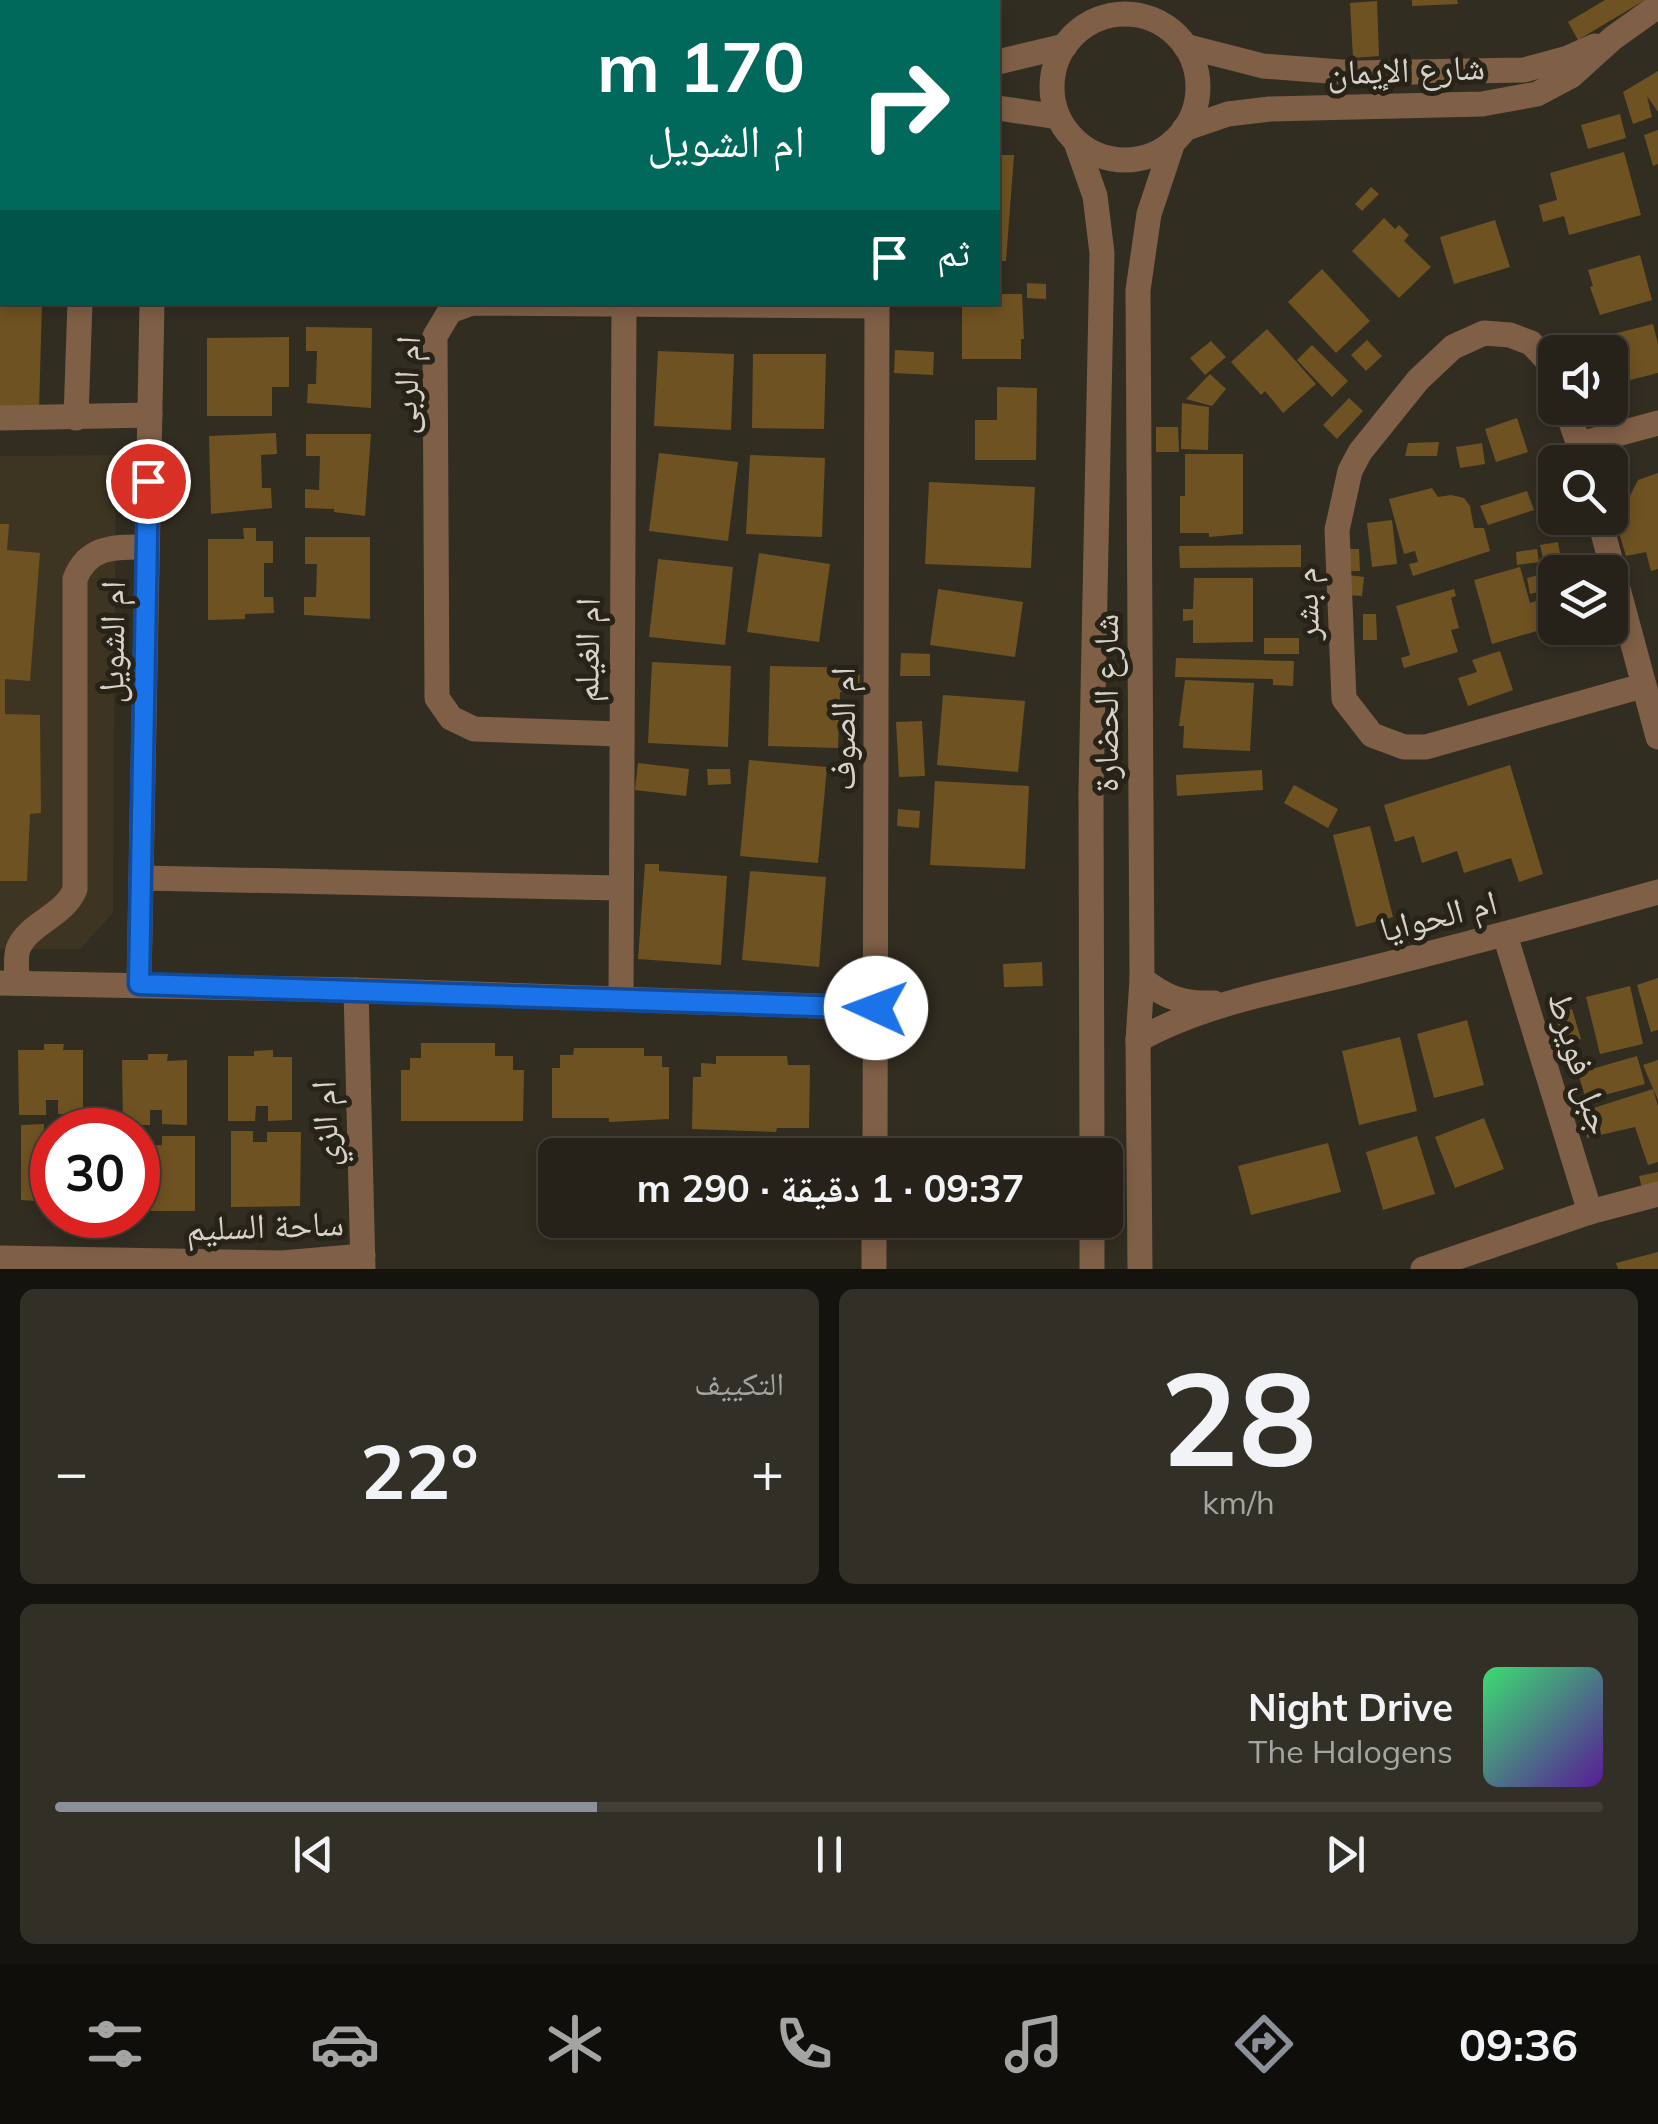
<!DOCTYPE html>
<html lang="ar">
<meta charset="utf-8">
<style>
body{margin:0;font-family:Mulish,"Noto Naskh Arabic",sans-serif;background:#322f26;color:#f1f3f6;direction:rtl;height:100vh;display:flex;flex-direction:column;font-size:38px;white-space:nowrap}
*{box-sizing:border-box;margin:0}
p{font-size:32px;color:#a4a4a2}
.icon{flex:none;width:55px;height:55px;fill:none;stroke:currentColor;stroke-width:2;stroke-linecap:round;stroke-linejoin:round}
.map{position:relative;height:1269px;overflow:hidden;direction:ltr}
.side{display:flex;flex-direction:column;gap:20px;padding:20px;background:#15130e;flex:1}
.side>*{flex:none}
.top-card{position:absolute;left:0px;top:0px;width:1000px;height:305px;box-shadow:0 5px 15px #0003,0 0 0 2px #423f38;direction:rtl;background:#00695c;color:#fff;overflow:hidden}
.fabs{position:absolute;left:1538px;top:335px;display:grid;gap:20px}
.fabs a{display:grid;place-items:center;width:90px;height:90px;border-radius:15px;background:#262219;box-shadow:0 5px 15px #0003,0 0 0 2px #423f38;font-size:50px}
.speed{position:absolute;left:30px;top:1108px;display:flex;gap:20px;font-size:50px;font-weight:700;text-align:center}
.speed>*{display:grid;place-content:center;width:130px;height:130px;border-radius:50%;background:#262219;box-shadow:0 5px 15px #0003,0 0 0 2px #423f38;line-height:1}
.speed .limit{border:15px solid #d22;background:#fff;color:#111}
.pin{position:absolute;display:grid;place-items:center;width:85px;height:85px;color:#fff;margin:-42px;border:5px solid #fff;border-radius:50%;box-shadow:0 2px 10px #0007}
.me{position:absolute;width:110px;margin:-55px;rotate:272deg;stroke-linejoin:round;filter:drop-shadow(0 0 8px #0008)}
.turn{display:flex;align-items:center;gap:35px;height:210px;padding:0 30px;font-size:45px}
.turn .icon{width:130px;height:130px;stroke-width:2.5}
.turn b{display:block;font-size:70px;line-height:85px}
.then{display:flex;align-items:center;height:95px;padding:0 30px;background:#0003;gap:20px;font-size:38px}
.big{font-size:75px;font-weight:700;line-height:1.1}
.side .card{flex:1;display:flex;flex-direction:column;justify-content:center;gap:15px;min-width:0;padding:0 35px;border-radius:15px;background:#322f26}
.side .dial{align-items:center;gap:0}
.dial b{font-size:130px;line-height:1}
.song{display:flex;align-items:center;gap:30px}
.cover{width:120px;height:120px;border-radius:15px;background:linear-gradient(135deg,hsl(140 70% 55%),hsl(270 70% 35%))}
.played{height:10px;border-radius:5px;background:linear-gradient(90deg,#8c9099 35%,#423f38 35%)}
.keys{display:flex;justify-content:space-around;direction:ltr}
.heat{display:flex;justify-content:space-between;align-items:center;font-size:55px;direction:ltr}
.side .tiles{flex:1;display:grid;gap:20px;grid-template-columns:1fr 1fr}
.card:last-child{grid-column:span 2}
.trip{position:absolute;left:538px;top:1138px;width:585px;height:100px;border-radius:15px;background:#262219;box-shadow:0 5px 15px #0003,0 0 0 2px #423f38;font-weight:700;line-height:100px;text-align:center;direction:rtl}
.dock{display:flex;height:160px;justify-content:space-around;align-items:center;background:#0f0e0a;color:#a4a4a2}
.dock .icon{width:70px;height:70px}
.dock .on{color:#8c9099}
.dock b{font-size:45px;color:#f1f3f6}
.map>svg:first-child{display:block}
.built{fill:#3d3422}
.building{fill:#6f5222}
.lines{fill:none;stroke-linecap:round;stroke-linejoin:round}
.minor{stroke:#7f5f46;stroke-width:25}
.route-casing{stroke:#114b97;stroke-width:25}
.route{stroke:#1a73e8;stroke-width:18}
.labels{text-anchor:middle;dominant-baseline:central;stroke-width:10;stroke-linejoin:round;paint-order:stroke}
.street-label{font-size:35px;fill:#d6d2cb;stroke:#282317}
</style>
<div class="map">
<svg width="1658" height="1269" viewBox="0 0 1658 1269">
<rect width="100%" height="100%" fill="#322d21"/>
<!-- built -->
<polygon class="built" points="116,455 113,913 80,949 0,949 0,456"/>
<!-- building -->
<g class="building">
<polygon points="1412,0 1457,0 1458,4 1412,6"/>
<polygon points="1605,0 1645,0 1578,40 1568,22"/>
<polygon points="1377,1 1379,56 1353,58 1350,3"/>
<polygon points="1658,71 1658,112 1647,96 1652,117 1633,124 1623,92"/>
<polygon points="1620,114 1626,138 1588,149 1581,125"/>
<polygon points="1658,130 1658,164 1653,166 1644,135"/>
<polygon points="1624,152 1641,215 1569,235 1564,216 1543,222 1539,205 1557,200 1550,173"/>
<polygon points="998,155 1014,155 1006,261 998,261"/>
<polygon points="1371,187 1379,194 1362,211 1355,204"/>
<polygon points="1384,218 1395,229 1399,225 1409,235 1404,241 1431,267 1399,298 1352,251"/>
<polygon points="1495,220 1510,267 1454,284 1440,237"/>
<polygon points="1640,255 1652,300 1600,315 1590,287 1593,286 1588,270"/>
<polygon points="1322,269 1370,321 1336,353 1288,302"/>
<polygon points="1027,283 1046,284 1046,299 1027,298"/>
<polygon points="998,294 1022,294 1024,339 1021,339 1021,359 962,359 962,302 998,302"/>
<polygon points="0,302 42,302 39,411 0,410"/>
<polygon points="1653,324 1658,344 1658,373 1614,384 1610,352 1605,352 1601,337"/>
<polygon points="306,327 372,328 371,408 307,403 308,384 316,384 317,351 306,351"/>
<polygon points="1267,329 1316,384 1283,413 1265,391 1261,395 1231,362"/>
<polygon points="289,337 289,387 272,387 272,416 207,416 207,338"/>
<polygon points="1367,340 1382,356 1366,371 1351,355"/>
<polygon points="1211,341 1226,357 1205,375 1190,358"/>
<polygon points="1312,345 1348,381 1332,397 1297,360"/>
<polygon points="895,350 934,352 933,375 894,373"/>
<polygon points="658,351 734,354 731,430 654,426"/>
<polygon points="753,354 826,354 824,429 752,428"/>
<polygon points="1210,374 1226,389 1212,406 1186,399"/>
<polygon points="997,387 1037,388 1036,460 975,460 975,420 997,420"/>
<polygon points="1349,398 1363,411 1337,439 1323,425"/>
<polygon points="1182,403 1209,407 1208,450 1181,449"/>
<polygon points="1517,418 1528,452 1496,462 1485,429"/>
<polygon points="1156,427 1178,427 1179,452 1156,452"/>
<polygon points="276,433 277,454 261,455 262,488 271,488 272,508 211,514 209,436"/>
<polygon points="306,434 371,434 365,516 334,512 334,509 305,508 305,489 319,490 320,456 306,456"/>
<polygon points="1439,442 1437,456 1405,456 1408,443"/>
<polygon points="1482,443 1485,464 1460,468 1456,447"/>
<polygon points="659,453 738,462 728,541 649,531"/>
<polygon points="1185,454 1243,454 1243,534 1209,537 1209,533 1180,533 1180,496 1185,496"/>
<polygon points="750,455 825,458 822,537 746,534"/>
<polygon points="1658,473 1658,569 1651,571 1646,552 1626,556 1616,523 1638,480"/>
<polygon points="929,482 1035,487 1031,568 925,564"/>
<polygon points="1432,488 1438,497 1451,495 1464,498 1470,506 1474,528 1484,528 1490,551 1413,576 1409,564 1418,562 1415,551 1404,554 1389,499"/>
<polygon points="1527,491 1534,510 1488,525 1480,506"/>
<polygon points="1392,520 1397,564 1372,567 1367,523"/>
<polygon points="0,524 9,524 7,550 40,553 30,681 5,679 5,714 40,715 41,813 30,814 27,881 0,881"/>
<polygon points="243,528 256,528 256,541 273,541 273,563 264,563 264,597 273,597 274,613 245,614 245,619 208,620 208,539 244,539"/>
<polygon points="305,537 370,537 370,619 304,615 304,597 316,597 317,564 305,564"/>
<polygon points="1558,542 1561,559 1544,562 1540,545"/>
<polygon points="1301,545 1301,567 1180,568 1179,546"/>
<polygon points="1346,549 1359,549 1360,571 1346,571"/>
<polygon points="1537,549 1539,562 1517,565 1516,552"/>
<polygon points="759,553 830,564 819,642 747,632"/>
<polygon points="658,559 733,567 725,645 649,637"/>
<polygon points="1520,567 1530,603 1539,600 1547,628 1492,644 1474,580"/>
<polygon points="1555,571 1555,588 1530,594 1527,578"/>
<polygon points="1349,575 1364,577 1362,596 1348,595"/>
<polygon points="1194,578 1253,578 1253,642 1193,643 1193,620 1183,621 1183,609 1193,609"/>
<polygon points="938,589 1023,602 1015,657 930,645"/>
<polygon points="1454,589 1456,596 1451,598 1459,628 1451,630 1458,652 1404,668 1401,658 1410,655 1396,606"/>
<polygon points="1363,614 1376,614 1377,640 1363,640"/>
<rect x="1264" y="638" width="35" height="16"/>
<polygon points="1500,651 1513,690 1468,706 1458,678 1477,672 1472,660"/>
<polygon points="901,653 930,654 930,676 900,676"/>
<polygon points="1176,658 1294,661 1293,686 1273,685 1273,679 1175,677"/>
<polygon points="652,662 731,666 728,747 648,743"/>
<polygon points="770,666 860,668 859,693 840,692 838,748 768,746"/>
<polygon points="1185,680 1254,683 1250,751 1183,748 1184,726 1179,726"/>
<polygon points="943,695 1025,701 1018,772 937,765"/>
<polygon points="922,721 925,776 899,777 896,722"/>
<polygon points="749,760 827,767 818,863 740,856"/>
<polygon points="638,763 689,769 686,796 635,790"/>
<polygon points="1510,765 1543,874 1519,882 1511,858 1464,873 1457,851 1422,863 1414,836 1395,842 1384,805"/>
<polygon points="707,769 730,769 731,784 708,785"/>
<polygon points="1262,770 1263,790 1177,796 1176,775"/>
<polygon points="935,781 1029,786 1025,869 930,865"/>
<polygon points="1294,785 1338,809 1328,828 1284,803"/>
<polygon points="898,809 920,811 919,828 897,826"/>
<polygon points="1370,826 1393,917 1356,927 1333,835"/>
<polygon points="645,864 659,864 659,871 727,876 721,965 638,959"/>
<polygon points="750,871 826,877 819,967 742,960"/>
<polygon points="1042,962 1043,986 1004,987 1003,964"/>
<polygon points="1658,978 1658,1030 1651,1032 1637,985"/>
<polygon points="1630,986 1643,1044 1600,1054 1586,997"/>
<polygon points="1572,1009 1581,1039 1564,1044 1555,1014"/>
<polygon points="1467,1020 1484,1085 1434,1098 1417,1034"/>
<polygon points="1400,1037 1417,1111 1359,1125 1342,1051"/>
<polygon points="421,1043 495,1043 495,1056 513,1056 513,1070 524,1070 523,1121 401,1121 401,1070 410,1070 410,1058 421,1058"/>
<polygon points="44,1044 64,1044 63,1050 83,1050 83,1114 58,1114 58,1100 46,1100 46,1115 19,1115 18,1050 44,1050"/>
<polygon points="574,1048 644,1048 644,1056 662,1056 662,1067 669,1067 669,1119 609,1122 609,1118 552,1118 552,1068 560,1068 560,1055 573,1055"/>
<polygon points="273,1050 273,1057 292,1057 292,1120 268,1121 268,1106 256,1106 255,1121 228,1121 228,1056 254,1056 254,1051"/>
<polygon points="148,1054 168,1054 167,1061 187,1060 187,1125 162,1124 162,1110 150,1110 150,1125 123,1125 122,1060 148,1060"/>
<polygon points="716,1056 787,1056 788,1065 810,1065 809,1128 777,1128 776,1132 692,1129 693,1077 701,1077 701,1063 716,1064"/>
<polygon points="1637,1056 1645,1084 1586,1100 1578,1073"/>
<polygon points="1658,1060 1658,1100 1643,1065"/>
<polygon points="1653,1089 1658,1106 1658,1162 1648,1165 1635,1127 1587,1138 1581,1112"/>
<polygon points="1484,1118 1504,1169 1455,1188 1435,1137"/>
<polygon points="44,1124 44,1135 52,1135 52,1202 21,1200 21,1125"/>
<rect x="58" y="1125" width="33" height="5"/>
<polygon points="231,1131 253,1131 253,1142 267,1142 267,1132 301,1132 300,1206 231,1207"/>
<polygon points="138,1135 148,1135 148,1146 162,1145 162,1136 195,1136 195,1211 138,1211"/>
<polygon points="1417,1136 1435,1194 1383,1210 1366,1152"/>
<polygon points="1328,1143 1341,1192 1251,1215 1238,1166"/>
<polygon points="1658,1172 1658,1188 1643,1192 1639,1176"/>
<polygon points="1658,1252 1658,1269 1618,1269 1616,1263"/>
</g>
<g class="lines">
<!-- minor -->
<g class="minor">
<polyline points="750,0 750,2"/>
<polyline points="673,2 673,0"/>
<circle cx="1125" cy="87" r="73"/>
<polyline points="1185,46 1263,66 1354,73 1524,70 1568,58 1595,46"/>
<polyline points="998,62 1065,46"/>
<polyline points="0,81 2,81"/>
<polyline points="998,108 1058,117"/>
<polyline points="1184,129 1228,114 1270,109 1482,104 1537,94 1571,76 1613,38 1658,6"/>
<polyline points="1076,142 1095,196 1102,253 1091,791 1092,1155"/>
<polyline points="0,155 2,155"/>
<polyline points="1555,381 1546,359 1531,343 1510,335 1484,333 1453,347 1418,380 1360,452 1350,471 1337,530 1344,699 1372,735 1404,747 1426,747 1642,686"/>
<polyline points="1566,408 1585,462"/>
<polyline points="0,418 150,415"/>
<polyline points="76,418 80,302"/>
<polyline points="1580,444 1658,423"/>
<polyline points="1599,518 1658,737"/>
<polyline points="620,734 474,729 451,718 437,698 435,336 450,311 472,303 877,306"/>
<polyline points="141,878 620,888"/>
<polyline points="1505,935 1590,1212"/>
<path d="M1142 979C1166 998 1183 1004 1214 1003"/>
<polyline points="0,983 356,990 876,1008"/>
<path d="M17 983C17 972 15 959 18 949 28 923 65 916 75 889V579C88 545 116 547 147 547"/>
<polyline points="139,984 152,302"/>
<polyline points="356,990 363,1269"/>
<polyline points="621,997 624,303"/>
<path d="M1138 1040C1204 1003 1284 990 1356 972 1457 947 1558 920 1658 892"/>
<polyline points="875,1155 877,302"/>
<polyline points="1092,1220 1092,1269"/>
<polyline points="0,1258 282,1263 363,1256"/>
<polyline points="874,1269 874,1220"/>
<polyline points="1140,1269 1138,1040 1142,979 1138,290 1149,214 1173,142"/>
<polyline points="1423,1269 1590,1212 1658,1194"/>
</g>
</g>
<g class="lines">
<defs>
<polyline id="route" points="148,481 139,984 876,1008"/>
</defs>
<!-- route casing -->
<use href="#route" class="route-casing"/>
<!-- route -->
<use href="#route" class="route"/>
</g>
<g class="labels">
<!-- street labels -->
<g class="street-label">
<text transform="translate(1406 69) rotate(-2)">شارع الإيمان</text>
<text transform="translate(405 385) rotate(-87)">ام الربى</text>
<text transform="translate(1305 604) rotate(-92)">م بشر</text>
<text transform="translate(111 642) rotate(-89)">ام الشويل</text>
<text transform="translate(586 650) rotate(-89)">ام الغيلم</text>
<text transform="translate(1105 703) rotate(-90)">شارع الحضارة</text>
<text transform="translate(842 729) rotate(-90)">ام الصوف</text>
<text transform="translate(1438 915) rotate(-14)">ام الحوايا</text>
<text transform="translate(1581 1063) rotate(73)">جبل فويرط</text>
<text transform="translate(324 1124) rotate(-92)">ام الزي</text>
<text transform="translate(265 1225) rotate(-2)">ساحة السليم</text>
</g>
</g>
</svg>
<div class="fabs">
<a><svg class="icon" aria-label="sound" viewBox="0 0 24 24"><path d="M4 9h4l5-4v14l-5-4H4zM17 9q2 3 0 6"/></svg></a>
<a><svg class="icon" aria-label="search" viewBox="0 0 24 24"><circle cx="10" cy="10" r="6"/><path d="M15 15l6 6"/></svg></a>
<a><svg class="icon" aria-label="layers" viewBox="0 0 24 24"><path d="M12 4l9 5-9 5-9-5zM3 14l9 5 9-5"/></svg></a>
</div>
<div class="speed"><div class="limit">30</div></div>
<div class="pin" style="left:148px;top:481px;background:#d93025"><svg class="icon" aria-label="arrive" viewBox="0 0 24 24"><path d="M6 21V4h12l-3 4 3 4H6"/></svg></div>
<svg class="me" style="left:876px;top:1008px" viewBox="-20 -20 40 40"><circle r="19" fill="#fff"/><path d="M0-13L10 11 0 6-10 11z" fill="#1a73e8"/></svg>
<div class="trip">09:37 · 1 دقيقة · 290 m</div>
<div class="top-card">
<div class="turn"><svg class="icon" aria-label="right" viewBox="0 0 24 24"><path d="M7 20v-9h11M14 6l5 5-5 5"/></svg><div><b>170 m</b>ام الشويل</div></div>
<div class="then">ثم<svg class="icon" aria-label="arrive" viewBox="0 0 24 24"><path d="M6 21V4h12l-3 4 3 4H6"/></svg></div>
</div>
</div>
<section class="side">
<div class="tiles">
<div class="card dial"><b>28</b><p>km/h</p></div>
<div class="card"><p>التكييف</p>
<div class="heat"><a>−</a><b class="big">22°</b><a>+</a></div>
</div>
<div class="card">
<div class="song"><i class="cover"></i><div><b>Night Drive</b><p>The Halogens</p></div></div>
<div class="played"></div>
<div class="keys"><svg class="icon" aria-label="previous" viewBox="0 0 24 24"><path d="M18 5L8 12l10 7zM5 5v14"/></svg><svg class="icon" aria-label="pause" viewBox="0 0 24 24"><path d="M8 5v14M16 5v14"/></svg><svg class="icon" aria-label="next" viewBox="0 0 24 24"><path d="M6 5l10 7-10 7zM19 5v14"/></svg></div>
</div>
</div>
</section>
<nav class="dock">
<b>09:36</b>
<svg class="icon on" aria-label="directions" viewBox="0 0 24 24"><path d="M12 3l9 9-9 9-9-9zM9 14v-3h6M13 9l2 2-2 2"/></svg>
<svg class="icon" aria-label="music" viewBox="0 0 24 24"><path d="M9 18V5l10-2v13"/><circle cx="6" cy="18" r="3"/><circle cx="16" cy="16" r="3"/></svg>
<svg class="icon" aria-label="phone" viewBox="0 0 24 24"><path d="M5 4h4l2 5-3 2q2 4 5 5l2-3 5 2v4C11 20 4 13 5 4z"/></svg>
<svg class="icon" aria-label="climate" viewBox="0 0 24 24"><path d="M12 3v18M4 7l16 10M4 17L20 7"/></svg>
<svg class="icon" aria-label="car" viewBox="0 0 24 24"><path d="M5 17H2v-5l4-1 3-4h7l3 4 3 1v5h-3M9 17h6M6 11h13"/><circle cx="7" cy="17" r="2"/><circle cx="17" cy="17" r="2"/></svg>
<svg class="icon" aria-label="filters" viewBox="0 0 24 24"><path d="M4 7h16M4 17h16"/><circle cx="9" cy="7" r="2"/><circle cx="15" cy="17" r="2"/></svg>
</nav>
